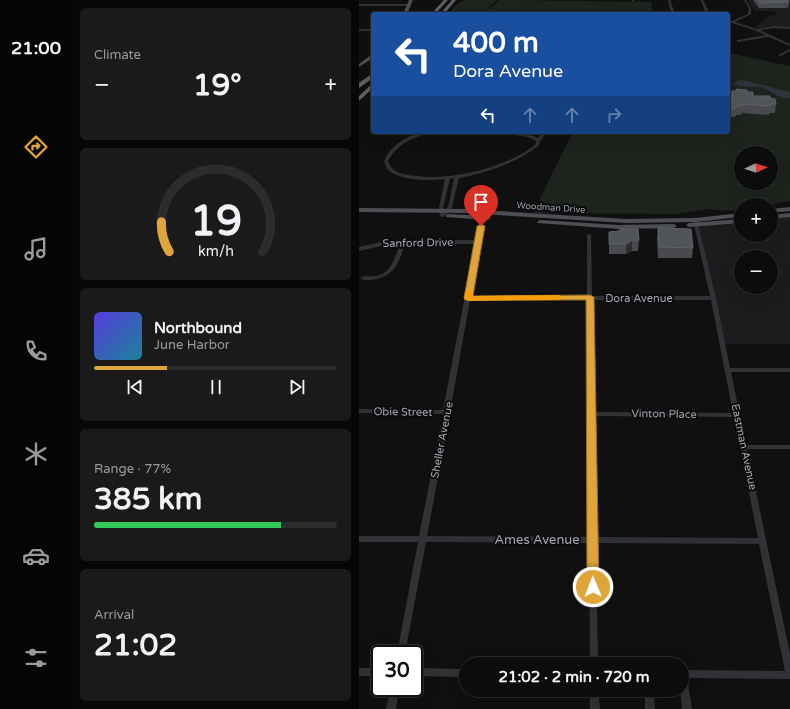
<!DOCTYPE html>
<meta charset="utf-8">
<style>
body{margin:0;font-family:"Varela Round",sans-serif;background:#1a1a1b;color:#f1f3f6;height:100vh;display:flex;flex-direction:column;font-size:15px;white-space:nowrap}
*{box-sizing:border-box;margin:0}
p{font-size:13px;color:#9a9b9d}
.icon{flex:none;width:22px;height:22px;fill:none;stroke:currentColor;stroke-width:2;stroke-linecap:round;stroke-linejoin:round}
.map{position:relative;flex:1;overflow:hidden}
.details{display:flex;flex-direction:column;gap:8px;padding:8px;background:#070707;width:287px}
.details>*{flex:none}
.hud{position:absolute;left:12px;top:12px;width:359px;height:122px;border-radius:4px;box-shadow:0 4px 16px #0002,0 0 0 1px #2c2c2e;background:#1a4fa0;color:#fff;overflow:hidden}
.needle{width:26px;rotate:86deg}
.fabs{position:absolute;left:375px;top:146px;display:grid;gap:8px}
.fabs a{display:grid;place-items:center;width:44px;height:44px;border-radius:50%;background:#0c0c0d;box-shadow:0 4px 16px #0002,0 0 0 1px #2c2c2e;font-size:20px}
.speed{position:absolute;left:12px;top:645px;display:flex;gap:8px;font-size:20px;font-weight:700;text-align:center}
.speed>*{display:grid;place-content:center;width:52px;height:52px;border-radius:50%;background:#0c0c0d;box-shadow:0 4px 16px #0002,0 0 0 1px #2c2c2e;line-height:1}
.speed .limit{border:2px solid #111;border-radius:6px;background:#fff;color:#111}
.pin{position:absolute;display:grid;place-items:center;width:34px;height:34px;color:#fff;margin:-41px -17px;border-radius:50% 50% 50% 0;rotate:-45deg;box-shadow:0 0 4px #0007}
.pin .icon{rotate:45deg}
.me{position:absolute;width:44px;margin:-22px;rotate:359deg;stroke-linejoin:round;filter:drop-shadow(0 0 3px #0008)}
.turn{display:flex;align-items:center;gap:14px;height:84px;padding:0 16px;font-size:18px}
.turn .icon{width:52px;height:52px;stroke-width:2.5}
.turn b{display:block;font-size:28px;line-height:34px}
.lanes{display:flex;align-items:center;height:38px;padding:0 16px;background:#0003;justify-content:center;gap:20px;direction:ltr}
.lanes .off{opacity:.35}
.big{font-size:30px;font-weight:700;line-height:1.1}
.details .tile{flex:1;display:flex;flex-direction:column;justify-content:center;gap:6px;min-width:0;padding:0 14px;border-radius:6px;background:#1a1a1b}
.details .dial{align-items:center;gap:0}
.dial svg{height:104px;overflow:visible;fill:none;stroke:#2c2c2e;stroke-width:7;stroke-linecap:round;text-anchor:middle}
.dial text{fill:#f1f3f6;stroke:none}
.song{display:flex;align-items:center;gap:12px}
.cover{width:48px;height:48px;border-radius:6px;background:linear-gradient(135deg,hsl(250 70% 55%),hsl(190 70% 35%))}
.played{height:4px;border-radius:2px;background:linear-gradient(90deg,#dfa43a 30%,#2c2c2e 30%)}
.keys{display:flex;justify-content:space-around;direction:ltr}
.heat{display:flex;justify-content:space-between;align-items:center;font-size:22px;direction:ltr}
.charge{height:6px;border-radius:3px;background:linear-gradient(90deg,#34c759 77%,#2c2c2e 0)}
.trip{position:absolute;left:100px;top:657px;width:230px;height:40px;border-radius:20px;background:#0c0c0d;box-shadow:0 4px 16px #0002,0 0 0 1px #2c2c2e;font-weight:700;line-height:40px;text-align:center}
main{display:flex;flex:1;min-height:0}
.tab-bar{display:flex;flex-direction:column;width:72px;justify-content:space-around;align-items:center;background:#050505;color:#9a9b9d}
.tab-bar .icon{width:28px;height:28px}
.tab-bar .selected{color:#dfa43a}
.tab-bar b{font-size:18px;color:#f1f3f6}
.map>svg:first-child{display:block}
.built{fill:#1c1c1e;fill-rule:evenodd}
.green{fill:#1d231d;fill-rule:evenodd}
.water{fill:#2d353a}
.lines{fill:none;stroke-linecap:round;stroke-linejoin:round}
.minor{fill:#313236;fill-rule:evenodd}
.major{fill:#4e4f55;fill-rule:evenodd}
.highway{fill:#5e6066;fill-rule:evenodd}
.wall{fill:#484a4e}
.shaded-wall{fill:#2d2f31}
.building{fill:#515459;stroke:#5e6167}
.route{fill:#dfa43a;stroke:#916b26}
.slow{fill:#f59e0b}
.labels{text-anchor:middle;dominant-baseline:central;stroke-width:4;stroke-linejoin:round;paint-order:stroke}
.far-street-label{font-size:9px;fill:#a2a7b1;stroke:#0b0b0c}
.street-label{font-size:11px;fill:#a2a7b1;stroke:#0b0b0c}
.near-street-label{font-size:13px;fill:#a2a7b1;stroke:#0b0b0c}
</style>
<main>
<nav class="tab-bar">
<b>21:00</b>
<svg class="icon selected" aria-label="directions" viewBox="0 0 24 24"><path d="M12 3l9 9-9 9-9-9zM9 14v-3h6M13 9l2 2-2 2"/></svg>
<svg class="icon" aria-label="music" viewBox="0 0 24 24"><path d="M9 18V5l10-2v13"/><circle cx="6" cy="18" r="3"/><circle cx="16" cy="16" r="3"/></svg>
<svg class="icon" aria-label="phone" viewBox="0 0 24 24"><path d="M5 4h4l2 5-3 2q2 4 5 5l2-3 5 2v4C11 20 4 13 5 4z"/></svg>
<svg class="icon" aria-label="climate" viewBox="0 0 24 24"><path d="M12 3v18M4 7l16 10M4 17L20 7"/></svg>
<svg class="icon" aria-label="car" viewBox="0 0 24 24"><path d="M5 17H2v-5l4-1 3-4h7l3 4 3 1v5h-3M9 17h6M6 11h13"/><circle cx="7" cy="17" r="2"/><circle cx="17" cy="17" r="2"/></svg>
<svg class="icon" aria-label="filters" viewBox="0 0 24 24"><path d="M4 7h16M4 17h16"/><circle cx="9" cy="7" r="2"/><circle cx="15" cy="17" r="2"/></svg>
</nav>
<section class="details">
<div class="tile"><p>Climate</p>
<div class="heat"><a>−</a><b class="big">19°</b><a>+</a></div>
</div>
<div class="tile dial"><svg viewBox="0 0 100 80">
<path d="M14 69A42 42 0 1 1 86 69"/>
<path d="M14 69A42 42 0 0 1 8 46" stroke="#dfa43a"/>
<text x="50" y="56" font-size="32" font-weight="700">19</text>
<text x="50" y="72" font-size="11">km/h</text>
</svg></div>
<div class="tile">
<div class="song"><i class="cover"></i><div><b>Northbound</b><p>June Harbor</p></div></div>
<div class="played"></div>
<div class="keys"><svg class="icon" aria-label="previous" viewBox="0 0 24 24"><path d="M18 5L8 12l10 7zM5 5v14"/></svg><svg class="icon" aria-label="pause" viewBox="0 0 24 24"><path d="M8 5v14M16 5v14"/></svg><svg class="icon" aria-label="next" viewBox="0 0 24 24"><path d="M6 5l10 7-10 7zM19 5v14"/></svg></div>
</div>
<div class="tile"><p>Range · 77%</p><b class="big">385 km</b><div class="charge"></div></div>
<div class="tile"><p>Arrival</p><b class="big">21:02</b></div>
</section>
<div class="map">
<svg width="431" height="709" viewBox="0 0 431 709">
<rect width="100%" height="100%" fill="#101011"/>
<!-- built -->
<g class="built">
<polygon points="389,0 431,0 431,27 411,26 399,28 396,27 410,16 419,15 415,11 395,11"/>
<path d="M431 215V344H363L338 225 382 221V235H412V217ZM382 257H412V287H382Z"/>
</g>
<!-- green -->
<g class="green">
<polygon points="105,0 138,0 123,14 141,0 157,0 292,2 294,14 89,14 97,5"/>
<path d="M369 53 431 66V201L407 205H382V209L368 211 351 209 316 214 174 213 214 132H369ZM382 153H412V183H382Z"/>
</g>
<!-- water -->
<path class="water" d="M381 80C398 82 414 89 431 92V98C416 99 414 90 402 87 392 85 382 89 374 83Z"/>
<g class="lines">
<!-- minor -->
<g class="minor">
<polygon points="273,0 275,0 275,1 273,2"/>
<polygon points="309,0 311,0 316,14 312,14"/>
<polygon points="342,0 344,0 351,14 347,14"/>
<polygon points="385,0 387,0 392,8 392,14 376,22 398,29 414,26 431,27 431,29 414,28 401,30 431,44 431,46 410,37 378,42 378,40 379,40 407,35 392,29 369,22 369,20 373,21 389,14 390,8"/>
<polygon points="428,0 431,0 431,2 429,2"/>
<polygon points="0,4 50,4 51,5 50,6 0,6"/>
<rect x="0" y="29" width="14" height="2"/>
<polygon points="431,49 431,51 422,56 419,55"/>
<path d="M65 132H73C69 134 65 134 61 136 47 140 36 148 29 161 30 163 30 165 32 167 37 174 49 175 57 176 93 181 150 167 177 144V141C170 135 150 135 141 133L139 132C151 132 168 132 179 138L184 132H188L181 141 180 145C160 162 126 173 100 178L93 207 85 217H83L81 216 80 208 86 179C71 181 42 181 29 170 27 167 26 164 25 161 33 144 47 136 65 132ZM95 178 89 207 85 211 84 208 91 179Z"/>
<path d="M334 219H338V220L357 298 371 368H431V372H372L387 445H431V449H388L431 654V679L328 678 333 709H323L321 690H323V670L426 671 400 544 237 543 239 664H231L230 543 67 542 46 654H38L59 542H0V536H60L84 414 0 413V409L84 410 116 244H46C40 261 37 275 17 279 12 280 6 281 1 278 6 275 12 277 17 276 33 273 36 257 41 244H31L0 251V247L31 240H117L120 226 122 225 124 226 112 296H228V235L230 234 232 235 233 296H351L334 220ZM111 300H228L230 537 68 536 91 412ZM234 300H352L374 413 235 412ZM235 416 375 417 399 538 237 537Z"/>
<rect x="0" y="668" width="21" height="8"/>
<polygon points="55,668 107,669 107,677 55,676"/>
<polygon points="32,688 40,688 37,709 27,709"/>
<polygon points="231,690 239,690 241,709 231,709"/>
<polygon points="286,690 294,690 296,709 286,709"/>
</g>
<!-- major -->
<g class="major">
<polygon points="50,0 54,0 48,14 44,14"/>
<polygon points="12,55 14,55 14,58 0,67 0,64"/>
<polygon points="431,207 431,211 412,213 412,209"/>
<polygon points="0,208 106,209 267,219 336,218 382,213 382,217 336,222 267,223 106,213 0,212"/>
<polygon points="431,213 431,217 412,219 412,215"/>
<polygon points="89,214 129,216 132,218 129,220 87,217 87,215"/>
<polygon points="382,219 382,223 330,227 327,225 330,223"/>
<polygon points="181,220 260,225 315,224 318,226 315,228 260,229 179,223 178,222"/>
</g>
<!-- highway -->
<g class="highway">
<polygon points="85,0 89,0 76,14 72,14"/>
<polygon points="93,0 97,0 85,14 81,14"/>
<polygon points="14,73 14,78 0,88 0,83"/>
<polygon points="14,83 14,88 0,101 0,96"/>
</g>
</g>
<!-- wall -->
<g class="wall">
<polygon points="394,0 428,0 430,2 429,8 400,8"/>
<polygon points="377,89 388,92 394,96 411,98 417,104 416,113 410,113 410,115 382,113 382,115 377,115 376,117 369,117 369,99 372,99 373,91 377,91"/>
<polygon points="299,228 334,248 333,258 299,258 298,239"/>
<polygon points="250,232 280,240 279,251 273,251 267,254 250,254"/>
</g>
<!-- shaded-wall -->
<polygon class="shaded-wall" points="273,240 273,251 267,254 267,244"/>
<!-- building -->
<g class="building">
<polygon points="399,0 428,0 430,2 401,3"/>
<polygon points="377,89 388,90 388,92 394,92 394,96 411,96 411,98 416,99 417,104 411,104 411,106 383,104 383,106 377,106 377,108 369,108 369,99 373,99 373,91 378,91"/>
<polygon points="299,228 332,229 334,248 300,247"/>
<polygon points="262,229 279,229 280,240 273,240 267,244 250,244 250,232 259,231"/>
</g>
<!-- route -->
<polygon class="route" points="122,224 126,226 114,296 231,295 235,297 240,587 238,590 234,592 229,590 228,587 227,300 106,300 105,298 118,226"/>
<!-- slow -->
<polygon class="slow" points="107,290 113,290 114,296 200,295 204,298 200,300 109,301 105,298"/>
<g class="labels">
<!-- far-street labels -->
<g class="far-street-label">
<text transform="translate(192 208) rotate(4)">Woodman Drive</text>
</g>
<!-- street labels -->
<g class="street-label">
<text transform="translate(59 243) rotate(-1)">Sanford Drive</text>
<text x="280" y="298">Dora Avenue</text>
<text transform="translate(44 412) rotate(1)">Obie Street</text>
<text transform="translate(305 414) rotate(1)">Vinton Place</text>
<text transform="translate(83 440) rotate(-79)">Sheller Avenue</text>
<text transform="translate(385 447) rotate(78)">Eastman Avenue</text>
</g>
<!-- near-street labels -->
<g class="near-street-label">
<text x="178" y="540">Ames Avenue</text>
</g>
</g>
</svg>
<div class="fabs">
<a><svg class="needle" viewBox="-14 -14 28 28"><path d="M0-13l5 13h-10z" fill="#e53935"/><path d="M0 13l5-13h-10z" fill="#9a9b9d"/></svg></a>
<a>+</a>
<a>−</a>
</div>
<div class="speed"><div class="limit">30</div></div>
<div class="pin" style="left:122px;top:226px;background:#d93025"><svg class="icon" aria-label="arrive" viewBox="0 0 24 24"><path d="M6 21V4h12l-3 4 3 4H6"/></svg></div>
<svg class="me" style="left:234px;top:587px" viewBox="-20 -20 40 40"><circle r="17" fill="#dfa43a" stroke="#fff" stroke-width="3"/><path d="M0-11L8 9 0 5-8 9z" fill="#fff"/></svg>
<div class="trip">21:02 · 2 min · 720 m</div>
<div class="hud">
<div class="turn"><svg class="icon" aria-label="left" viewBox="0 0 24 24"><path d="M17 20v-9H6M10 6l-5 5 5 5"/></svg><div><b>400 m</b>Dora Avenue</div></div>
<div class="lanes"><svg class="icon" aria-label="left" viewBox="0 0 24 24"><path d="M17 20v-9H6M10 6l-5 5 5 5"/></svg><svg class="icon off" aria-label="ahead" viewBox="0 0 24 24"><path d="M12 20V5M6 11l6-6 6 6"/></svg><svg class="icon off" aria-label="ahead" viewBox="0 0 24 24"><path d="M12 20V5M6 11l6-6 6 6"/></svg><svg class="icon off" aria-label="right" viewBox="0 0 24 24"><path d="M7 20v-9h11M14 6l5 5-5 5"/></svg></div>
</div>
</div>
</main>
